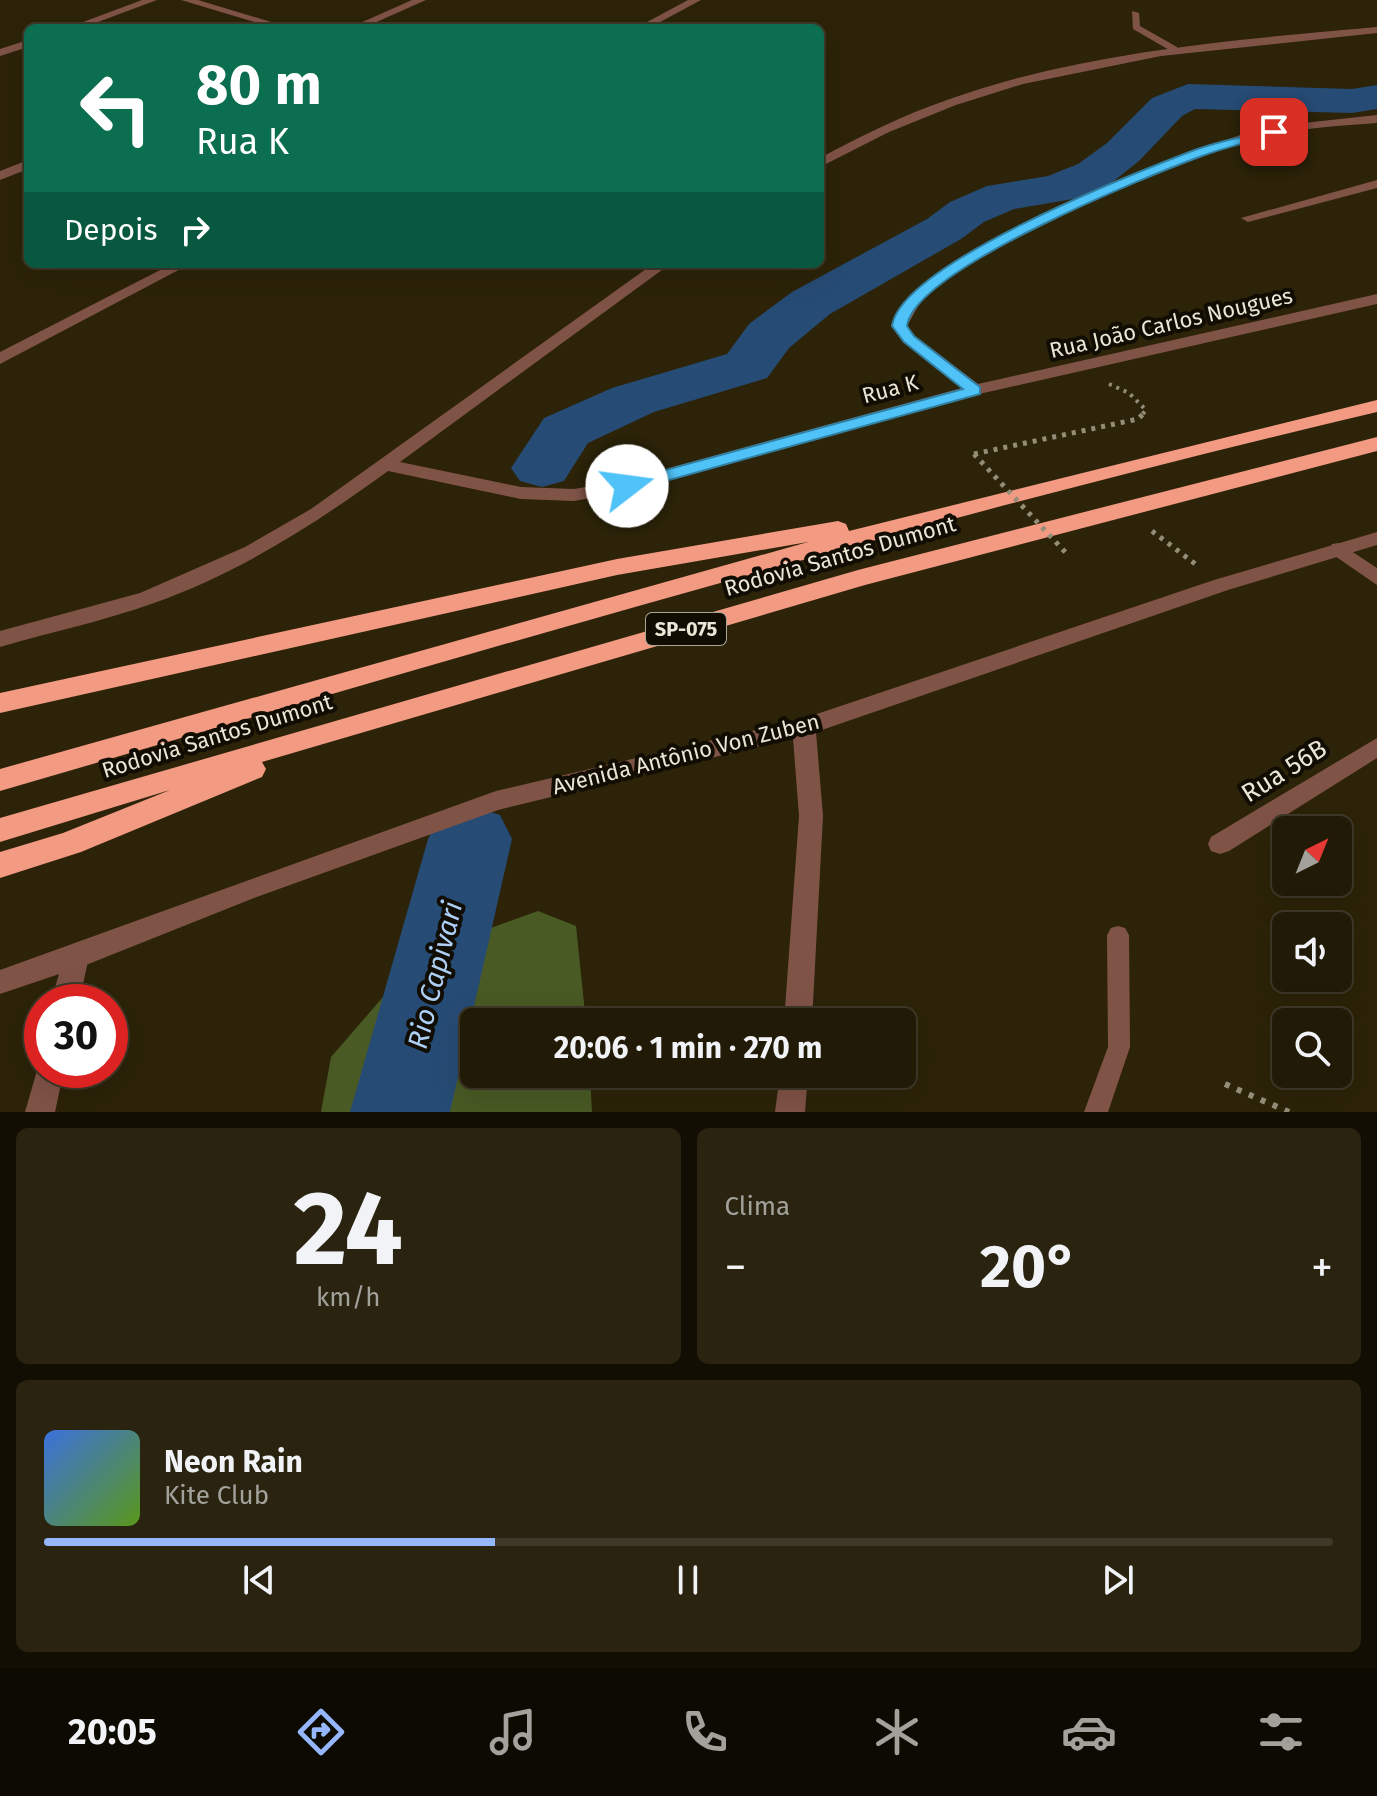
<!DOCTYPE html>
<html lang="pt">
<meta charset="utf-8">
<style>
body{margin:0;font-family:"Fira Sans",sans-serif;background:#292310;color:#f1f3f6;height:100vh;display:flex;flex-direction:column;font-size:30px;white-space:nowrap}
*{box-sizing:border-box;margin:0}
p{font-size:26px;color:#a2a19b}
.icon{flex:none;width:44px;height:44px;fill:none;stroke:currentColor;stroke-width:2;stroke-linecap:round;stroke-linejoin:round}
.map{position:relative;height:1112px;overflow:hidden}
.sheet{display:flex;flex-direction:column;gap:16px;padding:16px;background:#120e03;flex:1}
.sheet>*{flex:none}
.top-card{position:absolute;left:24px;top:24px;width:800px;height:244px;border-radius:12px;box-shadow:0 8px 32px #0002,0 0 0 2px #3e3828;background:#0b6e4f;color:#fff;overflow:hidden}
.needle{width:52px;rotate:43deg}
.tools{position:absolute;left:1272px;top:816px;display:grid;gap:16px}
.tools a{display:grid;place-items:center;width:80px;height:80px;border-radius:12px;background:#211a06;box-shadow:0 8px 32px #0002,0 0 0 2px #3e3828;font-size:40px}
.speed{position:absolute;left:24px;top:984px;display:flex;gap:16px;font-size:40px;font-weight:700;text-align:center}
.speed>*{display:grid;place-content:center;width:104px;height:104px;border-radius:50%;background:#211a06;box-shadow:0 8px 32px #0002,0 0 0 2px #3e3828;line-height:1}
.speed .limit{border:12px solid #d22;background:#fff;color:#111}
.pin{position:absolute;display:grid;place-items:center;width:68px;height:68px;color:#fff;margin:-34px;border-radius:16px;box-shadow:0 4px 12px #0006}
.me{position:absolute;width:88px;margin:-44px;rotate:75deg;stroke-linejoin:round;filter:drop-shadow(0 0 6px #0008)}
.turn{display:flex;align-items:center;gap:28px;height:168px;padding:0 40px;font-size:36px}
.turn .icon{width:104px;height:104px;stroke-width:2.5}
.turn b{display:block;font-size:56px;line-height:68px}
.then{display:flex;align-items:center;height:76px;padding:0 40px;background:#0003;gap:16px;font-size:30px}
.big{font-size:60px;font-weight:700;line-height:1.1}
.sheet .widget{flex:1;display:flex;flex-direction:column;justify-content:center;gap:12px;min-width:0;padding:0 28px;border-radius:12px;background:#292310}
.sheet .dial{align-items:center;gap:0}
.dial b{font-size:104px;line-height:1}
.song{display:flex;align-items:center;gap:24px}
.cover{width:96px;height:96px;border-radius:12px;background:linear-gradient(135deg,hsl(220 70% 55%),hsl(90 70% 35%))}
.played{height:8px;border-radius:4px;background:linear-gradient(90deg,#96b6fd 35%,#3e3828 35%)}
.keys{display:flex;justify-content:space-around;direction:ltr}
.heat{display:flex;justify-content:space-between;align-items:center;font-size:44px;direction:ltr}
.sheet .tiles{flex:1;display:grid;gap:16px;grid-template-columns:1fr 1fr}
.widget:last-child{grid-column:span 2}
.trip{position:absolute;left:460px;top:1008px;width:456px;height:80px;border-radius:12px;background:#211a06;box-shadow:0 8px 32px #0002,0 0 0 2px #3e3828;font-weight:700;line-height:80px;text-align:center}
.menu{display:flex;height:128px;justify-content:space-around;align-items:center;background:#0d0a02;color:#a2a19b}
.menu .icon{width:56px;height:56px}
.menu .current{color:#96b6fd}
.menu b{font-size:36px;color:#f1f3f6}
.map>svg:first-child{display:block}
.forest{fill:#495a24}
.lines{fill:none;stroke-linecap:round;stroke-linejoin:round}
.river{fill:#264b74;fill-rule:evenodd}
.path-far2{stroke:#948d78;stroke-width:4;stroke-dasharray:3 5;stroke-linecap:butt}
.path-far1{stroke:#948d78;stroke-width:5;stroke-dasharray:4 6;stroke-linecap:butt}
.path{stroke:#948d78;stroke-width:6;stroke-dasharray:5 8;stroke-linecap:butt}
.service{fill:#805347;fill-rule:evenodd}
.minor{fill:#805347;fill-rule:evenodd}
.tertiary{fill:#805347;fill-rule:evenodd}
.motorway{fill:#f39a83;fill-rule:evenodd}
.path-bridge{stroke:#948d78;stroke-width:5;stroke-dasharray:4 6;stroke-linecap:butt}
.route{fill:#4fc3f7;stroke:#337fa1;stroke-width:2}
.labels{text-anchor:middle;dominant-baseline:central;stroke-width:8;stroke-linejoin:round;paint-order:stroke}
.shield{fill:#110d03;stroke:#aaa597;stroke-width:2}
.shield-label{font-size:20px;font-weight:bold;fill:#ebe6d6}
.street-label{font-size:22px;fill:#ebe6d6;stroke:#110d03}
.near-street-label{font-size:26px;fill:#ebe6d6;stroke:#110d03}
.near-water-label{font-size:28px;font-style:italic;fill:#adcff6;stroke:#110d03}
</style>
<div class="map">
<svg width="1377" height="1112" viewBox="0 0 1377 1112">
<rect width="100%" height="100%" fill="#2c2308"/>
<!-- forest -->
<polygon class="forest" points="538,911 576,926 586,1022 474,1022 474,1074 590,1074 592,1112 321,1112 331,1057 396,982 466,937"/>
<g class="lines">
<!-- river -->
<g class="river">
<polygon points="1188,84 1352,89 1377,85 1377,109 1352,113 1195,109 1182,116 1139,161 1110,184 1073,199 1014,209 984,222 961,239 830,314 789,348 767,378 654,412 588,443 564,481 542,487 520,481 511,468 544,418 612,388 727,354 749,324 792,292 927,219 950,202 987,186 1048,176 1078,164 1107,143 1152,98"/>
<polygon points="470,805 500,815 512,839 450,1112 350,1112 428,839 440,815"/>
</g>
<!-- path-far2 -->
<polyline class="path-far2" points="1109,384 1129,393 1146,410 1141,416"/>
<!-- path-far1 -->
<g class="path-far1">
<polyline points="974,454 1138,419 1143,414"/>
<polyline points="1152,531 1198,566"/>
</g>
<!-- path -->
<polyline class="path" points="1225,1084 1289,1112"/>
<!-- service -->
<g class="service">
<polygon points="1132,11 1139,13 1140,26 1177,47 1177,51 1171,51 1133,29"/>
<polygon points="1118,926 1125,928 1129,935 1130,1047 1108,1112 1084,1112 1108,1047 1107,935 1111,928"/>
</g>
<!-- minor -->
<g class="minor">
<polygon points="142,0 157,0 82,28 67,28"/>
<polygon points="181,0 198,0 291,28 274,28"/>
<polygon points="412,0 426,0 363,28 349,28"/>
<path d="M1377 27V33L1161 56 1023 84 956 105 889 132 820 167V158C861 136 903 115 947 100 1084 51 1233 40 1377 27Z"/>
<polygon points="28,40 28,47 0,56 0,49"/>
<path d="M1377 115V123C1339 126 1300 128 1262 137 1189 155 963 247 919 305 915 311 911 319 907 326L915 336 978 384 1377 294V304L979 394 634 490 574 501 521 499 388 471C315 524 239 573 154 603 104 621 51 632 0 647V631L140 593 245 547 311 509 653 264H670L400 462 521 487 574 489 626 480 962 388 903 342 891 326 908 297 943 269 991 240 1105 186 1240 135 1294 124Z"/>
<polygon points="28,160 28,169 0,180 0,171"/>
<polygon points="1377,180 1377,188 1248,222 1241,218"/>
<polygon points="1339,543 1377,568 1377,585 1332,554 1329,549 1332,544"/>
<polygon points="1377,738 1377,758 1229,851 1220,854 1211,851 1208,844 1211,837"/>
<polygon points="76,945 86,949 89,957 79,1002 51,1002 66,949"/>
<polygon points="40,1060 42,1070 64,1070 55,1112 25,1112"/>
</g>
<!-- tertiary -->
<g class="tertiary">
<polygon points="688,0 701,0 649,28 636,28"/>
<polygon points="172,264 190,264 0,364 0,352"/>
<polygon points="1377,532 1377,545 1228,590 816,732 823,816 812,1022 784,1022 799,816 793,738 498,810 254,898 86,965 0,994 0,970 496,791 802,719 1214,580"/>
<polygon points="780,1074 808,1074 805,1112 775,1112"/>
</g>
<!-- motorway -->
<g class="motorway">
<path d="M1377 400V412C913 521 457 658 0 791V769L808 542 617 575 0 713V693L617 559 838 521 846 524 849 531Z"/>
<polygon points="1377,437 1377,451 865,585 262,762 266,769 262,777 81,852 0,878 0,852 63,833 170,790 0,842 0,818 858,570"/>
</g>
<!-- path-bridge -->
<polyline class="path-bridge" points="974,454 1066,553"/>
</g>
<!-- route -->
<path class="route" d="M1274 129 1278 134C1253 141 1226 147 1202 156 1147 176 914 270 907 326L914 336 980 387V394L633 490 627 491 619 486 621 482 963 389 904 342 892 326C901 264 1132 174 1192 151 1218 141 1247 136 1274 129Z"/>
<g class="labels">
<!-- shield labels -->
<rect class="shield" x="646" y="613" width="80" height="32" rx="6"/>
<g class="shield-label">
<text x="686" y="629">SP-075</text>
</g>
<!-- street labels -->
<g class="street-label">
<text transform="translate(1171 323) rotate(-13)">Rua João Carlos Nougues</text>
<text transform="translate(890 389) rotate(-15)">Rua K</text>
<text transform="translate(840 556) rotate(-16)">Rodovia Santos Dumont</text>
<text transform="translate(217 736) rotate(-17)">Rodovia Santos Dumont</text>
<text transform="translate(686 754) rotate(-14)">Avenida Antônio Von Zuben</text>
</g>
<!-- near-street labels -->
<g class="near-street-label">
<text transform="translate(1284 771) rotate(-32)">Rua 56B</text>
</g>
<!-- near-water labels -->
<g class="near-water-label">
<text transform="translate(435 975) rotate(-76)">Rio Capivari</text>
</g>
</g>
</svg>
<div class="tools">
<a><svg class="needle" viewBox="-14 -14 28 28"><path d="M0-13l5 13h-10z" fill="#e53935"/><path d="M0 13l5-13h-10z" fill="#a2a19b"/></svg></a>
<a><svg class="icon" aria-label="sound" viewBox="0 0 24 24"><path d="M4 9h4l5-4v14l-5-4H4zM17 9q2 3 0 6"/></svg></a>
<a><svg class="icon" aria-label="search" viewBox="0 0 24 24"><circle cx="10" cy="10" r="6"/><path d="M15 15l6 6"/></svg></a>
</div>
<div class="speed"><div class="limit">30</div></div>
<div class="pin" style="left:1274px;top:132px;background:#d93025"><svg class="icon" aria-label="arrive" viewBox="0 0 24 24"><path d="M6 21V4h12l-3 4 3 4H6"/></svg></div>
<svg class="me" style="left:627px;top:486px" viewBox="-20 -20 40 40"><circle r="19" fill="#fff"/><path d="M0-13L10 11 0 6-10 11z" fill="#4fc3f7"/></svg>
<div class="trip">20:06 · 1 min · 270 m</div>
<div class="top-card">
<div class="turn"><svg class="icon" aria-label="left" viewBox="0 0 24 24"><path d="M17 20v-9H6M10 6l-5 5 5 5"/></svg><div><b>80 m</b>Rua K</div></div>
<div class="then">Depois<svg class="icon" aria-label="right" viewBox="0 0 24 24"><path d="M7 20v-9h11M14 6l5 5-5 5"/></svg></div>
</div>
</div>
<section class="sheet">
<div class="tiles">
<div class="widget dial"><b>24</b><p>km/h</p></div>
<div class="widget"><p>Clima</p>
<div class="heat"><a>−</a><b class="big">20°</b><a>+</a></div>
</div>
<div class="widget">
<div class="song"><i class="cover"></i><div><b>Neon Rain</b><p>Kite Club</p></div></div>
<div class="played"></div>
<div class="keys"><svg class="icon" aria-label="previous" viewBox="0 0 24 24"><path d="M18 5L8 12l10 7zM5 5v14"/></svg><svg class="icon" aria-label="pause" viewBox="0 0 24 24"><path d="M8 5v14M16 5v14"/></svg><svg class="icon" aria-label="next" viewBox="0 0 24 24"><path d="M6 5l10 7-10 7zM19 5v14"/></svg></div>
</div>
</div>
</section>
<nav class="menu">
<b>20:05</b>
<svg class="icon current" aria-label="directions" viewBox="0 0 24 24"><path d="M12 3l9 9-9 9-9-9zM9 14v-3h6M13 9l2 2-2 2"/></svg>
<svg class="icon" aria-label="music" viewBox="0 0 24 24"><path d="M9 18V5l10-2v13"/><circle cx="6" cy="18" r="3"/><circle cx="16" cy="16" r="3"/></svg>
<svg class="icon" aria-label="phone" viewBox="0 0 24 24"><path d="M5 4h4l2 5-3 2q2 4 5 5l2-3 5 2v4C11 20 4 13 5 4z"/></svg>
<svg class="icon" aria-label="climate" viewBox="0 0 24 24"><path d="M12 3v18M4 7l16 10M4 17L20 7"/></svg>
<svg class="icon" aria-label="car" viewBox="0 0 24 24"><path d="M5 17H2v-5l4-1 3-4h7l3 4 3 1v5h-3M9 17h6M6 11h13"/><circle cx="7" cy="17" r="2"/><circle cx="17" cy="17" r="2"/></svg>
<svg class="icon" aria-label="filters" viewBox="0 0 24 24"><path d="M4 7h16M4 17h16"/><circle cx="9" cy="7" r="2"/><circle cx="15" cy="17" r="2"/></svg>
</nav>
